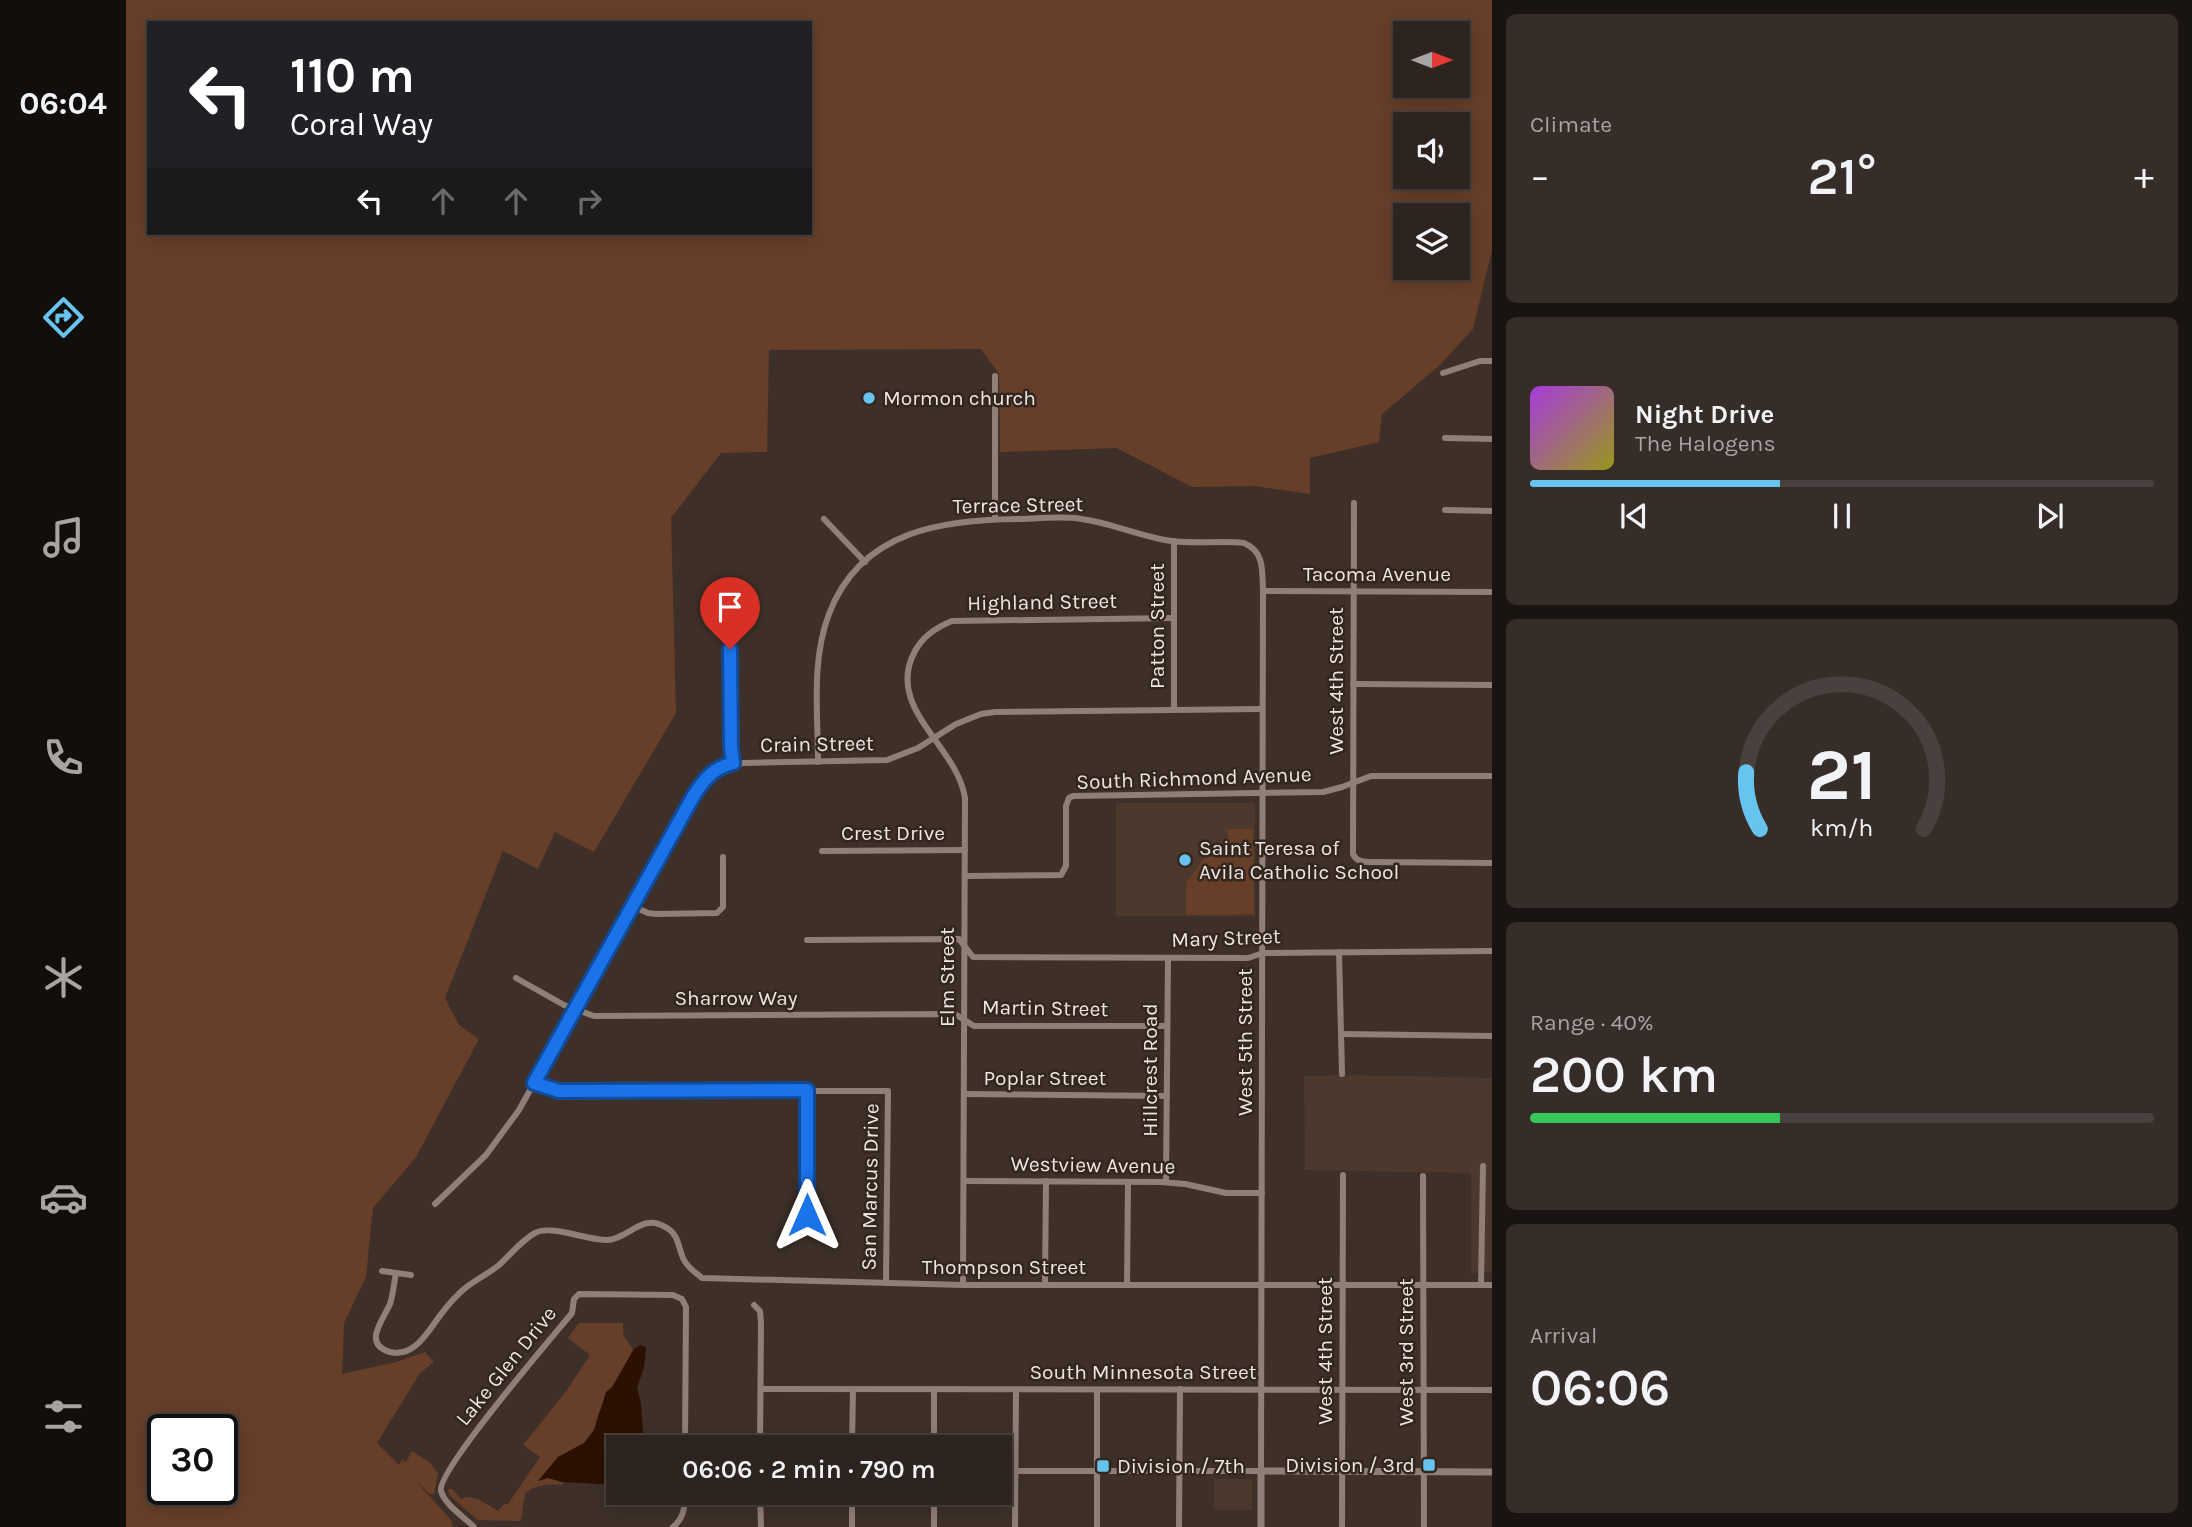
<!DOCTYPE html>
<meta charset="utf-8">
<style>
body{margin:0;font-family:Karla,sans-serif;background:#362c28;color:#f1f3f6;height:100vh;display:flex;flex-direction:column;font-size:26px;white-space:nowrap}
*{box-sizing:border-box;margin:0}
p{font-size:23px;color:#a7a4a4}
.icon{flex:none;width:38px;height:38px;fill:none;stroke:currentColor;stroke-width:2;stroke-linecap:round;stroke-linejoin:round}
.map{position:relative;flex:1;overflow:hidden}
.panel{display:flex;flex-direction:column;gap:14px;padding:14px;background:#191411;width:700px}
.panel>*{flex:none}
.top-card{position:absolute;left:21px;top:21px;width:665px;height:214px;border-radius:0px;box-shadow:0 4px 18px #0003,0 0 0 2px #49413d;background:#202124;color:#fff;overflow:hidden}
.needle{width:46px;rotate:90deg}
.fabs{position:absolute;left:1267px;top:21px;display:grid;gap:14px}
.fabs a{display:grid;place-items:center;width:77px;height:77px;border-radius:0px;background:#2e241f;box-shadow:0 4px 18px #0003,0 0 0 2px #49413d;font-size:35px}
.speed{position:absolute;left:21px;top:1414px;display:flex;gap:14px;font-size:35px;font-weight:700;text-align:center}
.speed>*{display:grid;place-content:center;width:91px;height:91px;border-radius:50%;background:#2e241f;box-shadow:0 4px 18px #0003,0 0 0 2px #49413d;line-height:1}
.speed .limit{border:4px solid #111;border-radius:10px;background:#fff;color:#111}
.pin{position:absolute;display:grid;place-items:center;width:60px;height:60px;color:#fff;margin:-72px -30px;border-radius:50% 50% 50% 0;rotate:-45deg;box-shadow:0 0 7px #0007}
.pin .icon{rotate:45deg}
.me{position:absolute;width:77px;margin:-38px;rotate:0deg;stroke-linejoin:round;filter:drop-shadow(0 0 5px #0008)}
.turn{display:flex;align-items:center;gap:24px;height:147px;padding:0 28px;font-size:32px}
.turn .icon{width:91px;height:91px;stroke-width:2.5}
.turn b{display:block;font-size:49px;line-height:60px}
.lanes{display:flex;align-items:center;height:66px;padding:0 28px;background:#0003;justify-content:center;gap:35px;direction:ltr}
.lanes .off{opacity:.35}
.big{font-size:52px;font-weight:600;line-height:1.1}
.panel .tile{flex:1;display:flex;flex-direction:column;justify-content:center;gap:10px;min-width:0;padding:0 24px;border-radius:10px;background:#362c28}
.panel .dial{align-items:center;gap:0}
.dial svg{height:182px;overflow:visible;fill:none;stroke:#49413d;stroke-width:7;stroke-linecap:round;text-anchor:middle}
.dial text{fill:#f1f3f6;stroke:none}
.song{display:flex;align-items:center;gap:21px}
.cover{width:84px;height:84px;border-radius:10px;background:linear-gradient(135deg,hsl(280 70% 55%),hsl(60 70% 35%))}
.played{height:7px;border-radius:4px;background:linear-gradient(90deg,#66c4ef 40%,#49413d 40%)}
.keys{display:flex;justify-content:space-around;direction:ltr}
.heat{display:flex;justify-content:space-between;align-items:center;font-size:38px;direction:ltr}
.charge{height:10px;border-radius:5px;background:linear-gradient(90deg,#34c759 40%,#49413d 0)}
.trip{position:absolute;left:480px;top:1435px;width:406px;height:70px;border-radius:0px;background:#2e241f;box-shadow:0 4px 18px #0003,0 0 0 2px #49413d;font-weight:600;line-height:70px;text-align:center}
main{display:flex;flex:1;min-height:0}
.menu{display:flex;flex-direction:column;width:126px;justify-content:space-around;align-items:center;background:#120e0c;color:#a7a4a4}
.menu .icon{width:49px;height:49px}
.menu .selected{color:#66c4ef}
.menu b{font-size:32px;color:#f1f3f6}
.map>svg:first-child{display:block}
.built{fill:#4c382d}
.green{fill:#673f29;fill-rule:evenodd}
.water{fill:#2c1001}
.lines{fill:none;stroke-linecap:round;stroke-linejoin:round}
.minor{stroke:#8f7f77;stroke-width:6}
.tertiary{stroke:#8f7f77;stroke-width:7}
.route-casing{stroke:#114b97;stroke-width:18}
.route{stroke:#1a73e8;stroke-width:12}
.poi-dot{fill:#66c4ef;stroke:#33261f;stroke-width:2.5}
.labels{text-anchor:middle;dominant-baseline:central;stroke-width:5;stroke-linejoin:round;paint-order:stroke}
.poi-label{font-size:21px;fill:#eee5e0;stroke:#33261f;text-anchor:start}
.street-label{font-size:21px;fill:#eee5e0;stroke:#33261f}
</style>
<main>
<nav class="menu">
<b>06:04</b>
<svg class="icon selected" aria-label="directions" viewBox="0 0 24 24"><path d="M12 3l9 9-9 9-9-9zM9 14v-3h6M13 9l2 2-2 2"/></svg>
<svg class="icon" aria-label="music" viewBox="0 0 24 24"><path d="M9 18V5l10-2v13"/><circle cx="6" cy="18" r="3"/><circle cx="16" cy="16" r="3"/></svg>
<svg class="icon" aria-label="phone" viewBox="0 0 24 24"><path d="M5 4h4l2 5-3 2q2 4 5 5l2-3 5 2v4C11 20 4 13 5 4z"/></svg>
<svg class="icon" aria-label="climate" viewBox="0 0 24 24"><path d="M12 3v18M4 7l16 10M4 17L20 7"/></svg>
<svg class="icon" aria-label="car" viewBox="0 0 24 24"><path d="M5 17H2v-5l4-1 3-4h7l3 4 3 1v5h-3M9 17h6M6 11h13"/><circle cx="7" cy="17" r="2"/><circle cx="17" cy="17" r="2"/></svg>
<svg class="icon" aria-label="filters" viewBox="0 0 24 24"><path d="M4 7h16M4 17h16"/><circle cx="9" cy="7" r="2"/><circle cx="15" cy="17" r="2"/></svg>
</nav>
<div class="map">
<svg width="1366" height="1527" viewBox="0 0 1366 1527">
<rect width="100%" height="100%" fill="#3e3029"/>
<!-- built -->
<g class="built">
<rect x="990" y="803" width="139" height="113"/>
<polygon points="1222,1075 1366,1078 1366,1272 1345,1273 1345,1173 1179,1170 1178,1076"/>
<rect x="1088" y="1479" width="38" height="31"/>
</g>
<!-- green -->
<g class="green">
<path d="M0 0H1366V250L1347 329 1314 365 1256 414 1253 442 1184 458V494L1128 486 1066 487 991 448 874 452 873 374 855 349 643 350 641 452 595 453 545 518 550 713 468 852 429 832 412 869 377 851 319 998 333 1025 353 1039 290 1157 247 1208 240 1277 218 1323 216 1374 270 1362 299 1352 308 1362 294 1373 251 1443 273 1465 276 1460 280 1462 286 1451 303 1462 312 1473 308 1494H304L288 1479 325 1520 327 1527H0ZM23 23H684V233H23ZM1279 33H1332V86H1279ZM1279 124H1332V177H1279ZM1279 215H1332V268H1279ZM37 1430H96V1489H37Z"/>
<polygon points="1102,829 1127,829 1128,914 1060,915 1060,883 1079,857 1102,856"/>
<path d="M453 1323H497V1334L507 1350 472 1414 468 1430 458 1443 432 1457 412 1481 422 1478 436 1482 437 1485C423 1484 411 1484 399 1493L395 1521 352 1520 323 1495 322 1489H326L335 1499C347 1493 361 1505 372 1511L378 1504H382L414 1457 397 1445 439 1393 464 1355 442 1338Z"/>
</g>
<!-- water -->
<polygon class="water" points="514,1345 520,1347 518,1368 511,1387 515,1404 517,1432 515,1447 492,1447 492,1485 436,1482 422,1478 412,1481 432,1457 458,1443 468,1430 480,1392 486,1387 508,1349"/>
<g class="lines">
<!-- minor -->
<g class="minor">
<polyline points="1317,373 1354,361 1366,361"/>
<polyline points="869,376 869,519"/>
<polyline points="1319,438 1366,439"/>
<path d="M1228 503 1227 854C1230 861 1236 862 1243 862L1366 863"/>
<polyline points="1319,510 1366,511"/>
<polyline points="698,519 739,562"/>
<polyline points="1048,541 1048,710"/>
<polyline points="1137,591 1366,592"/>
<polyline points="604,625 605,747 607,763"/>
<polyline points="1227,684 1366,685"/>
<path d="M692 762C692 713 685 661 703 614 735 529 819 519 898 519 917 518 938 516 956 519 984 523 1011 535 1039 540 1065 545 1092 540 1118 543 1139 552 1136 571 1137 591L1135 1471H873"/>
<polyline points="696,851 839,850"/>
<polyline points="840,876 935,875 940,866 940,806 943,798 947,796 1197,792 1216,787 1245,776 1366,776"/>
<polyline points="506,906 522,913 530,914 591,913 597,907 597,857"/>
<polyline points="681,940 833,939 847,957 1122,958 1137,953 1366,951"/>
<polyline points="1213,952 1216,1074"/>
<polyline points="390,978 438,1005 468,1016 829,1014 848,1026 1041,1026"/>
<polyline points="1215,1034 1366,1036"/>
<polyline points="408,1083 433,1091 762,1091 760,1283"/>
<polyline points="681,1090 681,1215"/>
<polyline points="838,1094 1041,1096"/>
<polyline points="1297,1176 1298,1527"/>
<polyline points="838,1181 1035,1182 1059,1184 1100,1193 1136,1193"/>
<polyline points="1040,1182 1042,958"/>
<path d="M309 1204 360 1155 393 1110 568 795C581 775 593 764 618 763L761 760 792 748 830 724 855 714 869 712 1136 709"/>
<polyline points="256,1271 285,1275"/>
<path d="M270 1273C268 1283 267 1295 264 1304 257 1320 236 1344 264 1352 290 1358 303 1329 316 1313 322 1305 330 1296 338 1289 349 1280 362 1274 373 1265 384 1255 396 1240 409 1233 425 1224 463 1241 482 1240 504 1238 516 1212 541 1228 553 1235 552 1248 558 1260 562 1268 569 1272 576 1278L837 1285H1366"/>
<path d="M837 1285 839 798C831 745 758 708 789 651 797 636 811 627 826 621L1048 618"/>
<polyline points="919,1285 920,1181"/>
<polyline points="1001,1285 1002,1182"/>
<polyline points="1355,1285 1357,1166"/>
<polyline points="628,1305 634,1311 635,1323 634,1447"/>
<polyline points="635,1389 1366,1390"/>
<polyline points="726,1447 727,1389"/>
<polyline points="808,1447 808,1389"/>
<polyline points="634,1493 635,1527"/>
<path d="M348 1527C338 1517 319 1505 315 1491 310 1472 428 1335 446 1313L448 1299 453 1294 547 1295 556 1299 560 1307 559 1447"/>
<path d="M547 1527C558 1518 559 1507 559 1493"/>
<polyline points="726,1527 726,1493"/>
<polyline points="808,1527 808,1493"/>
<polyline points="889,1527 890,1390"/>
<polyline points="971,1527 971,1390"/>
<polyline points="1053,1527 1054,1389"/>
<polyline points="1216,1527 1217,1175"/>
</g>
<!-- tertiary -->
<polyline class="tertiary" points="1135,1527 1135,1471 1366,1472"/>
</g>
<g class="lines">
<defs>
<path id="route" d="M604 649 605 747 607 763C588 768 579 778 568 795L408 1083 433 1091 681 1090V1215"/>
</defs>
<!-- route casing -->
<use href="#route" class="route-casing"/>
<!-- route -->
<use href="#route" class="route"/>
</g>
<!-- markers -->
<g class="poi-dot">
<circle cx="743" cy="398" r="7"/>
<circle cx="1059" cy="860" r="7"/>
<rect x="1296" y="1458" width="14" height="14" rx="3.5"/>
<rect x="970" y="1459" width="14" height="14" rx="3.5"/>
</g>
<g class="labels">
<!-- poi labels -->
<g class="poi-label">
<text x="757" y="398">Mormon church</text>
<text x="1073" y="848">Saint Teresa of<tspan x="1073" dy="24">Avila Catholic School</tspan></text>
<text x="1289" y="1465" text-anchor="end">Division / 3rd</text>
<text x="991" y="1466">Division / 7th</text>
</g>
<!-- street labels -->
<g class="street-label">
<text transform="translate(892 505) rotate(-1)">Terrace Street</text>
<text x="1251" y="574">Tacoma Avenue</text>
<text transform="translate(916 602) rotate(-1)">Highland Street</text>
<text transform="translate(1031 626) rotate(-90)">Patton Street</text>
<text transform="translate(1210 681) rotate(-90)">West 4th Street</text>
<text transform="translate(691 744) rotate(-1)">Crain Street</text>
<text transform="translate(1068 778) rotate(-2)">South Richmond Avenue</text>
<text x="767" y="833">Crest Drive</text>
<text transform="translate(1100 938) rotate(-2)">Mary Street</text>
<text transform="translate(821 977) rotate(-90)">Elm Street</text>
<text x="610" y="998">Sharrow Way</text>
<text transform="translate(919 1008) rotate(1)">Martin Street</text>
<text transform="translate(1119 1042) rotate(-90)">West 5th Street</text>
<text transform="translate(1024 1070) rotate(-90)">Hillcrest Road</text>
<text x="919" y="1078">Poplar Street</text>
<text transform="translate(967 1165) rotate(1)">Westview Avenue</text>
<text transform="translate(744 1187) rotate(-89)">San Marcus Drive</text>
<text x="878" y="1267">Thompson Street</text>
<text transform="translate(1199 1351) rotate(-90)">West 4th Street</text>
<text transform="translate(1280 1352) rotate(-90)">West 3rd Street</text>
<text transform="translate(380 1366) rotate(-51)">Lake Glen Drive</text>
<text x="1017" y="1372">South Minnesota Street</text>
</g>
</g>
</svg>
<div class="fabs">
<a><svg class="needle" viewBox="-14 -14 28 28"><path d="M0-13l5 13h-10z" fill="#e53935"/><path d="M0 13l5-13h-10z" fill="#a7a4a4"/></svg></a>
<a><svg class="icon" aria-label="sound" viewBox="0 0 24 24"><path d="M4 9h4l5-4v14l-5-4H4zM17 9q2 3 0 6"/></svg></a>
<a><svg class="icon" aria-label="layers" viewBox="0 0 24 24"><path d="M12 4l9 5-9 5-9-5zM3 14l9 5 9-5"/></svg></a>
</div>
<div class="speed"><div class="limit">30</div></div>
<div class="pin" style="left:604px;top:649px;background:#d93025"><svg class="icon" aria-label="arrive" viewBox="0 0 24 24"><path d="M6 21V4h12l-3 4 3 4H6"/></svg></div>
<svg class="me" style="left:681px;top:1215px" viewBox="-20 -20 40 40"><path d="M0-17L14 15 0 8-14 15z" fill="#1a73e8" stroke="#fff" stroke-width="4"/></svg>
<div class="trip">06:06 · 2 min · 790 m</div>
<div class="top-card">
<div class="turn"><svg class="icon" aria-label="left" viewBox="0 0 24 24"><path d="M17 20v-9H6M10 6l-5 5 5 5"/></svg><div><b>110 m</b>Coral Way</div></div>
<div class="lanes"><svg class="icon" aria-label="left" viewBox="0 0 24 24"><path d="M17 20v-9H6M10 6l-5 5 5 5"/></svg><svg class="icon off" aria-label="ahead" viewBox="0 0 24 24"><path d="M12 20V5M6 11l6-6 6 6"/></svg><svg class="icon off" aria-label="ahead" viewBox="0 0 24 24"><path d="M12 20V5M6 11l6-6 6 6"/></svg><svg class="icon off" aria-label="right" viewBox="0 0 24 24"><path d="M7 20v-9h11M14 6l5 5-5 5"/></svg></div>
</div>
</div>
<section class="panel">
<div class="tile"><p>Climate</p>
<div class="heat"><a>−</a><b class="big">21°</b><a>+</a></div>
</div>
<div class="tile">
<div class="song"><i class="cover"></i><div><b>Night Drive</b><p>The Halogens</p></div></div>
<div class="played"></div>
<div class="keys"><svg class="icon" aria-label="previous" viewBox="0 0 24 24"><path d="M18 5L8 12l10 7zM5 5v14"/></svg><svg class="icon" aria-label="pause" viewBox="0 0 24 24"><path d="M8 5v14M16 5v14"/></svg><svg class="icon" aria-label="next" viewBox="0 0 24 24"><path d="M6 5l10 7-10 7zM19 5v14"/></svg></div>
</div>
<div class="tile dial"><svg viewBox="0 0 100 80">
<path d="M14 69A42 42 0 1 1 86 69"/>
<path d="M14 69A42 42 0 0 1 8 44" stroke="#66c4ef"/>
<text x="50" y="56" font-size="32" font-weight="700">21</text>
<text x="50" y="72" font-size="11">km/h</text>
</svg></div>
<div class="tile"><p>Range · 40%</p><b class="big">200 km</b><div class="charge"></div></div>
<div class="tile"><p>Arrival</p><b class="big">06:06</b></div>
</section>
</main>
